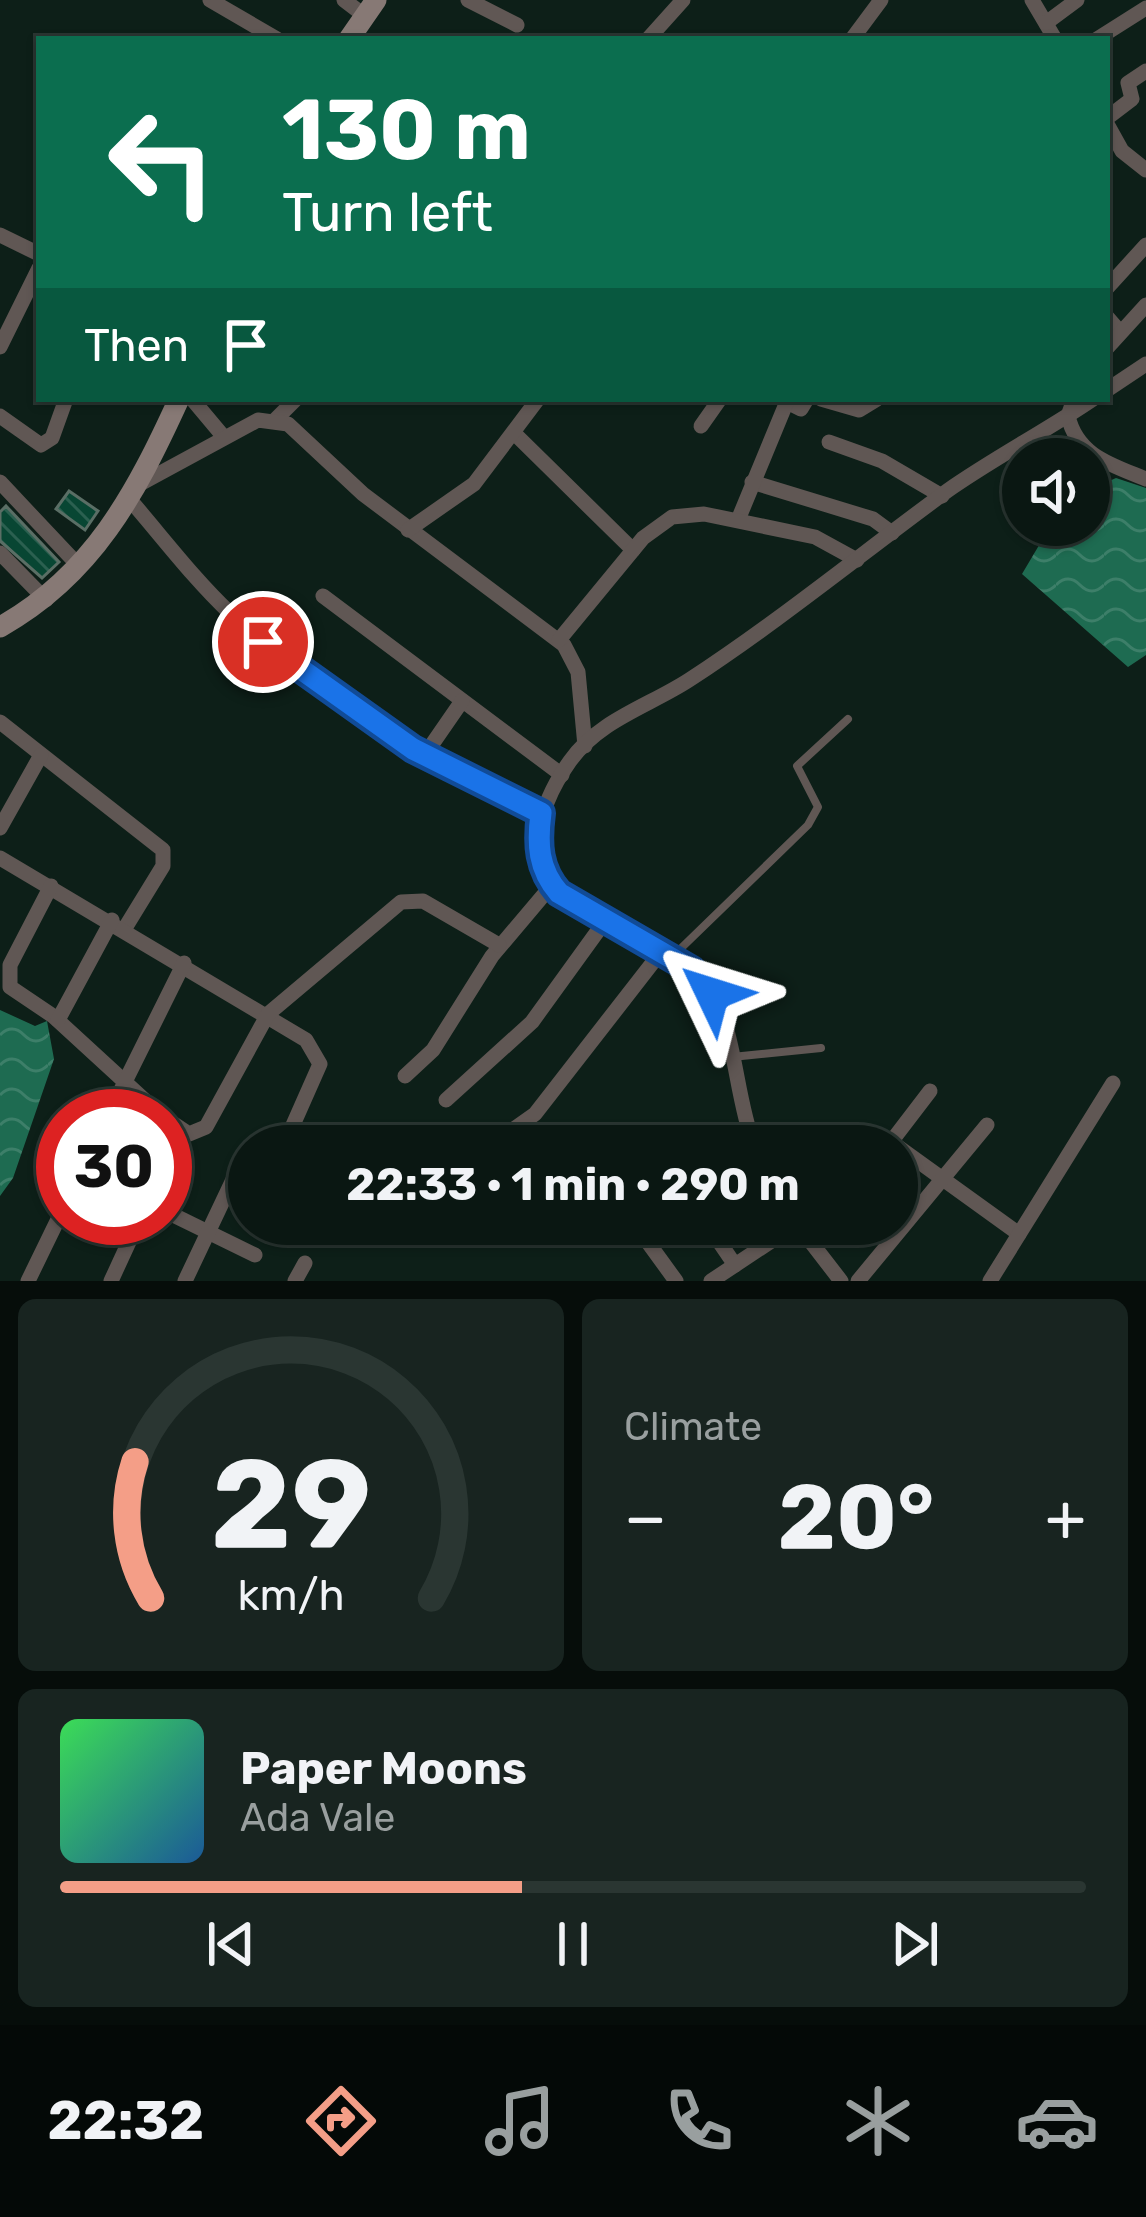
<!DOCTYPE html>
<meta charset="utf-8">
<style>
body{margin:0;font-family:Rubik,sans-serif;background:#182420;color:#f1f3f6;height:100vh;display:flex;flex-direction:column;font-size:45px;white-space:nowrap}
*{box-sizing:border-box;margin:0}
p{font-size:39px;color:#999f9f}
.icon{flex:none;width:66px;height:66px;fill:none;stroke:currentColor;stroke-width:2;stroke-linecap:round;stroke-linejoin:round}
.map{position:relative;height:1281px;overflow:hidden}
.details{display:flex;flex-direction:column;gap:18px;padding:18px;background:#060d0a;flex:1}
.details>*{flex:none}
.guide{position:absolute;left:36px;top:36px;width:1074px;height:366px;border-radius:0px;box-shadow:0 3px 9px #0004,0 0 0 3px #2a3632;background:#0b6e4f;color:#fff;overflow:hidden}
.fabs{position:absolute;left:1002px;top:438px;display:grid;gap:24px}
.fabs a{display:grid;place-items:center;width:108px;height:108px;border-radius:50%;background:#0a1712;box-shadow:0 3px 9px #0004,0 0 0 3px #2a3632;font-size:60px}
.speed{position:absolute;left:36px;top:1089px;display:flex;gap:24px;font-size:60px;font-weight:700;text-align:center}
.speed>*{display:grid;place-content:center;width:156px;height:156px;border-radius:50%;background:#0a1712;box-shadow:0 3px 9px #0004,0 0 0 3px #2a3632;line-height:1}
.speed .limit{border:18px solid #d22;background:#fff;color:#111}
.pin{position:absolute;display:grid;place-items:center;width:102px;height:102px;color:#fff;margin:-51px;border:6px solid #fff;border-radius:50%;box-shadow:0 3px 12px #0007}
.me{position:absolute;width:132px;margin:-66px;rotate:311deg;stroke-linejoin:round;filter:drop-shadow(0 0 9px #0008)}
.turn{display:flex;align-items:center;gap:42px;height:252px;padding:0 48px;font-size:54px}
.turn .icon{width:156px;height:156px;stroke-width:2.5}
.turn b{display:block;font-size:84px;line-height:102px}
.then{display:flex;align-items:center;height:114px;padding:0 48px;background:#0003;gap:24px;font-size:45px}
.big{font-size:90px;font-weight:700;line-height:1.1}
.details .widget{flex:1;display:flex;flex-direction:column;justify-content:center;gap:18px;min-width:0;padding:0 42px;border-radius:18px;background:#182420}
.details .dial{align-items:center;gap:0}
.dial svg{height:312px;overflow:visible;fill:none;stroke:#2a3632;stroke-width:7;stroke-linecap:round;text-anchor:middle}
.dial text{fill:#f1f3f6;stroke:none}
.song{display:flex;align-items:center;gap:36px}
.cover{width:144px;height:144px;border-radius:18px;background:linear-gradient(135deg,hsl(130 70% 55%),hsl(210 70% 35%))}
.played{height:12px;border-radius:6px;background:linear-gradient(90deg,#f49e87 45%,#2a3632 45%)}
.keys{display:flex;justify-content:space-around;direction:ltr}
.heat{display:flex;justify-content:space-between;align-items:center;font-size:66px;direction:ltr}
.details .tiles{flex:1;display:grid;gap:18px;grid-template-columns:1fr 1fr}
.widget:last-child{grid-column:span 2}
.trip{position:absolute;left:228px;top:1125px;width:690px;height:120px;border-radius:60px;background:#0a1712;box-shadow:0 3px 9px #0004,0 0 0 3px #2a3632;font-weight:700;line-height:120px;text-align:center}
.menu{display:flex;height:192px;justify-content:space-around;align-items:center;background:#040907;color:#999f9f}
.menu .icon{width:84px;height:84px}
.menu .selected{color:#f49e87}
.menu b{font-size:54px;color:#f1f3f6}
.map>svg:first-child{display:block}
.water{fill:url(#water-waves)}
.building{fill:url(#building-back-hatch);stroke:#5a6e65;stroke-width:3}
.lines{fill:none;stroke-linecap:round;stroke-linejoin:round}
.lane{stroke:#605754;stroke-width:8}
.street{stroke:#605754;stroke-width:15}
.secondary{stroke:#877975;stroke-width:21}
.route-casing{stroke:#114b97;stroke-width:30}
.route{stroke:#1a73e8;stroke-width:21}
</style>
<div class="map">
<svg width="1146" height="1281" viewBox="0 0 1146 1281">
<defs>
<pattern id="water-waves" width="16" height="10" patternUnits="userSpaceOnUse" patternTransform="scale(3)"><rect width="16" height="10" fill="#1e6b51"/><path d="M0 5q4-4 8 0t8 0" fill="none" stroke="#3d7f69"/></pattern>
<pattern id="building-back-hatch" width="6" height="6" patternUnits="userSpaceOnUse" patternTransform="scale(3)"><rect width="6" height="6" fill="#084633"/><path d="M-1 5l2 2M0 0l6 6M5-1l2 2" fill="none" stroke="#2b6050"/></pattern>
</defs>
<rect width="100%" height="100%" fill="#0d1f18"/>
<!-- water -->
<g class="water">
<polygon points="1116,478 1146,488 1146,655 1128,667 1022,574 1051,525 1089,525 1089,490"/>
<polygon points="0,1010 35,1026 47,1021 54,1059 13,1178 0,1196"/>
</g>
<!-- building -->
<g class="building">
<polygon points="69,491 98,511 85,530 56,509"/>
<polygon points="6,506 59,562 42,578 0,541 0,512"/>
</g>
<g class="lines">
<!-- lane -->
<g class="lane">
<polyline points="672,957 808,825 818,807 797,766 848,719"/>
<polyline points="732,1057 821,1048"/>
</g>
<!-- street -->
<g class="street">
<polyline points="210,0 277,39"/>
<polyline points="344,0 365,16"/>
<polyline points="468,0 517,25"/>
<polyline points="1032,0 1055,39"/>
<polyline points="1046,23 1077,0"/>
<polyline points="648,39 683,0"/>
<polyline points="852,39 881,0"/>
<polyline points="1097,39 1146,8"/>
<polyline points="1107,118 1132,99 1128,83 1146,71"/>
<polyline points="1107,124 1122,151 1146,170"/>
<polyline points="0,235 39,254"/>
<polyline points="1107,288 1146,245"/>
<polyline points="1107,317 1120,332"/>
<polyline points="0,347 39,268"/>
<polyline points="1107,348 1146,305"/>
<polyline points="1107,390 1146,364"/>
<polyline points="192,399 223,436"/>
<polyline points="821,399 859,410 877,399"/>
<path d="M1074 399 1068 416C1077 456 1112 465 1146 479"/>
<polyline points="783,400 801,409 807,399"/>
<polyline points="0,416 41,445 52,438 66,399"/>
<polyline points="275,420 296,399"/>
<polyline points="701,426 720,399"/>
<polyline points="514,433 633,550"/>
<polyline points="829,442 882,461 942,496"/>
<polyline points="0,482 79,566"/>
<polyline points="752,482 873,519 892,533"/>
<polyline points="140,484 258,420 288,424 363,494 564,645 578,672 585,746"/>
<path d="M131 501C163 538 194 579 230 613 320 697 429 761 541 813"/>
<polyline points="738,520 788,399"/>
<polyline points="408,530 474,484 538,399"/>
<polyline points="0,553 46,600"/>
<polyline points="323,596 562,775"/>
<polyline points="559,640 643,538 672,517 704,514 815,537 857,560"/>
<polyline points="0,722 163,850 163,866 125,928"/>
<polyline points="424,756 462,701"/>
<polyline points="0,828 41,755"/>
<polyline points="0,858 306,1040 320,1064 293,1125"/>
<polyline points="51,886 10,965 10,987 53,1016 162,1116"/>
<polyline points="58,1020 112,920"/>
<polyline points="405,1076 433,1050 492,956 552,885"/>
<polyline points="446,1100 532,1022 605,921"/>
<polyline points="108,1116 184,963"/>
<polyline points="165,1118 189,1134 206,1127 268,1014 401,902 423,901 499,945"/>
<polyline points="891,1142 930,1091"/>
<polyline points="490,1146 535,1114 661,952"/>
<path d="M754 1146C739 1105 737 1062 724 1020 703 952 613 930 559 894 524 851 541 802 570 761 599 720 649 706 689 680 778 622 861 554 947 491 994 458 1046 431 1093 399"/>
<polyline points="897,1146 1019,1234"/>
<polyline points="165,1163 179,1130"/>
<polyline points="165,1211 255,1255"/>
<polyline points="707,1224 735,1265"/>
<polyline points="797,1224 841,1281"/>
<polyline points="647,1241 676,1281"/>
<polyline points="28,1281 63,1209"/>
<polyline points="111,1281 140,1218"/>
<polyline points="185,1281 239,1167"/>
<polyline points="295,1281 305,1263"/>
<polyline points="711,1281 797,1224"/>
<polyline points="858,1281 987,1125"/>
<polyline points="990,1281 1113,1083"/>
</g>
<!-- secondary -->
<g class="secondary">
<polyline points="349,39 376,0"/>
<path d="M0 627C93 575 136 493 179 399"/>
</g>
</g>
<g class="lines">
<defs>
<path id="route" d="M263 642 413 749 541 813C537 844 538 869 559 893L692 970 712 994"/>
</defs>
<!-- route casing -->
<use href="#route" class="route-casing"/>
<!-- route -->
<use href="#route" class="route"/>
</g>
</svg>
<div class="fabs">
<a><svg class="icon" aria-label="sound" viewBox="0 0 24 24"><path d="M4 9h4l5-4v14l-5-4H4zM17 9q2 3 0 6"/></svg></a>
</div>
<div class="speed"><div class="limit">30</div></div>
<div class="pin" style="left:263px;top:642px;background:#d93025"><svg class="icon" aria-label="arrive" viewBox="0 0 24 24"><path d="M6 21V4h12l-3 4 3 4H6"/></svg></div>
<svg class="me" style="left:712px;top:994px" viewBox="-20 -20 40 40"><path d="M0-17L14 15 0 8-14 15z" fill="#1a73e8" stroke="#fff" stroke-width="4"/></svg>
<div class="trip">22:33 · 1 min · 290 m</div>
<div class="guide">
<div class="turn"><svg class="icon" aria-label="left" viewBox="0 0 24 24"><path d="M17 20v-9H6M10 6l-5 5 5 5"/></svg><div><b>130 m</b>Turn left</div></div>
<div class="then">Then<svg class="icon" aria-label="arrive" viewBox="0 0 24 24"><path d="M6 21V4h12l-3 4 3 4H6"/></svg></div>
</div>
</div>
<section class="details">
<div class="tiles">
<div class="widget dial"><svg viewBox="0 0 100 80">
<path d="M14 69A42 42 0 1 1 86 69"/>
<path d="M14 69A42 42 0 0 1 10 34" stroke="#f49e87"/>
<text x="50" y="56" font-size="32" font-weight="700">29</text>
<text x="50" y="72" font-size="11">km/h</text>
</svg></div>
<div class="widget"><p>Climate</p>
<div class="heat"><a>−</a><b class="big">20°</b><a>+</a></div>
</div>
<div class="widget">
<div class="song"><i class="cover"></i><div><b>Paper Moons</b><p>Ada Vale</p></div></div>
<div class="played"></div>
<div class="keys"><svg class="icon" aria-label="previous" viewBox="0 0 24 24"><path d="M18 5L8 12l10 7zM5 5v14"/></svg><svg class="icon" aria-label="pause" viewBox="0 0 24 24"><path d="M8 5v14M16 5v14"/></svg><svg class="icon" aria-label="next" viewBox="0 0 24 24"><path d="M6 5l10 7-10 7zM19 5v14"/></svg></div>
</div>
</div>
</section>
<nav class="menu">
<b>22:32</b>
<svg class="icon selected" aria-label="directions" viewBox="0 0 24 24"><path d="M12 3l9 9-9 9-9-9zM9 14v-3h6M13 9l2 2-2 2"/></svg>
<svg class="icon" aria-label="music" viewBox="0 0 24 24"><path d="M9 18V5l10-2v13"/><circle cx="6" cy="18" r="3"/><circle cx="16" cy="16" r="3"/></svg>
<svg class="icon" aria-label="phone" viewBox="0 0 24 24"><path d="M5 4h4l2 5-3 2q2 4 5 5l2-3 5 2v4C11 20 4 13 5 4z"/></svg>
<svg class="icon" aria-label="climate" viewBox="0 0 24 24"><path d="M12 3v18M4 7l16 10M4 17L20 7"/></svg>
<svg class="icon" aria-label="car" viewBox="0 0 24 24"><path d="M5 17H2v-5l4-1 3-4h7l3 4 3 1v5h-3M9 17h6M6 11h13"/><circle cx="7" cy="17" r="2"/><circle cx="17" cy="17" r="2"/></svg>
</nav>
